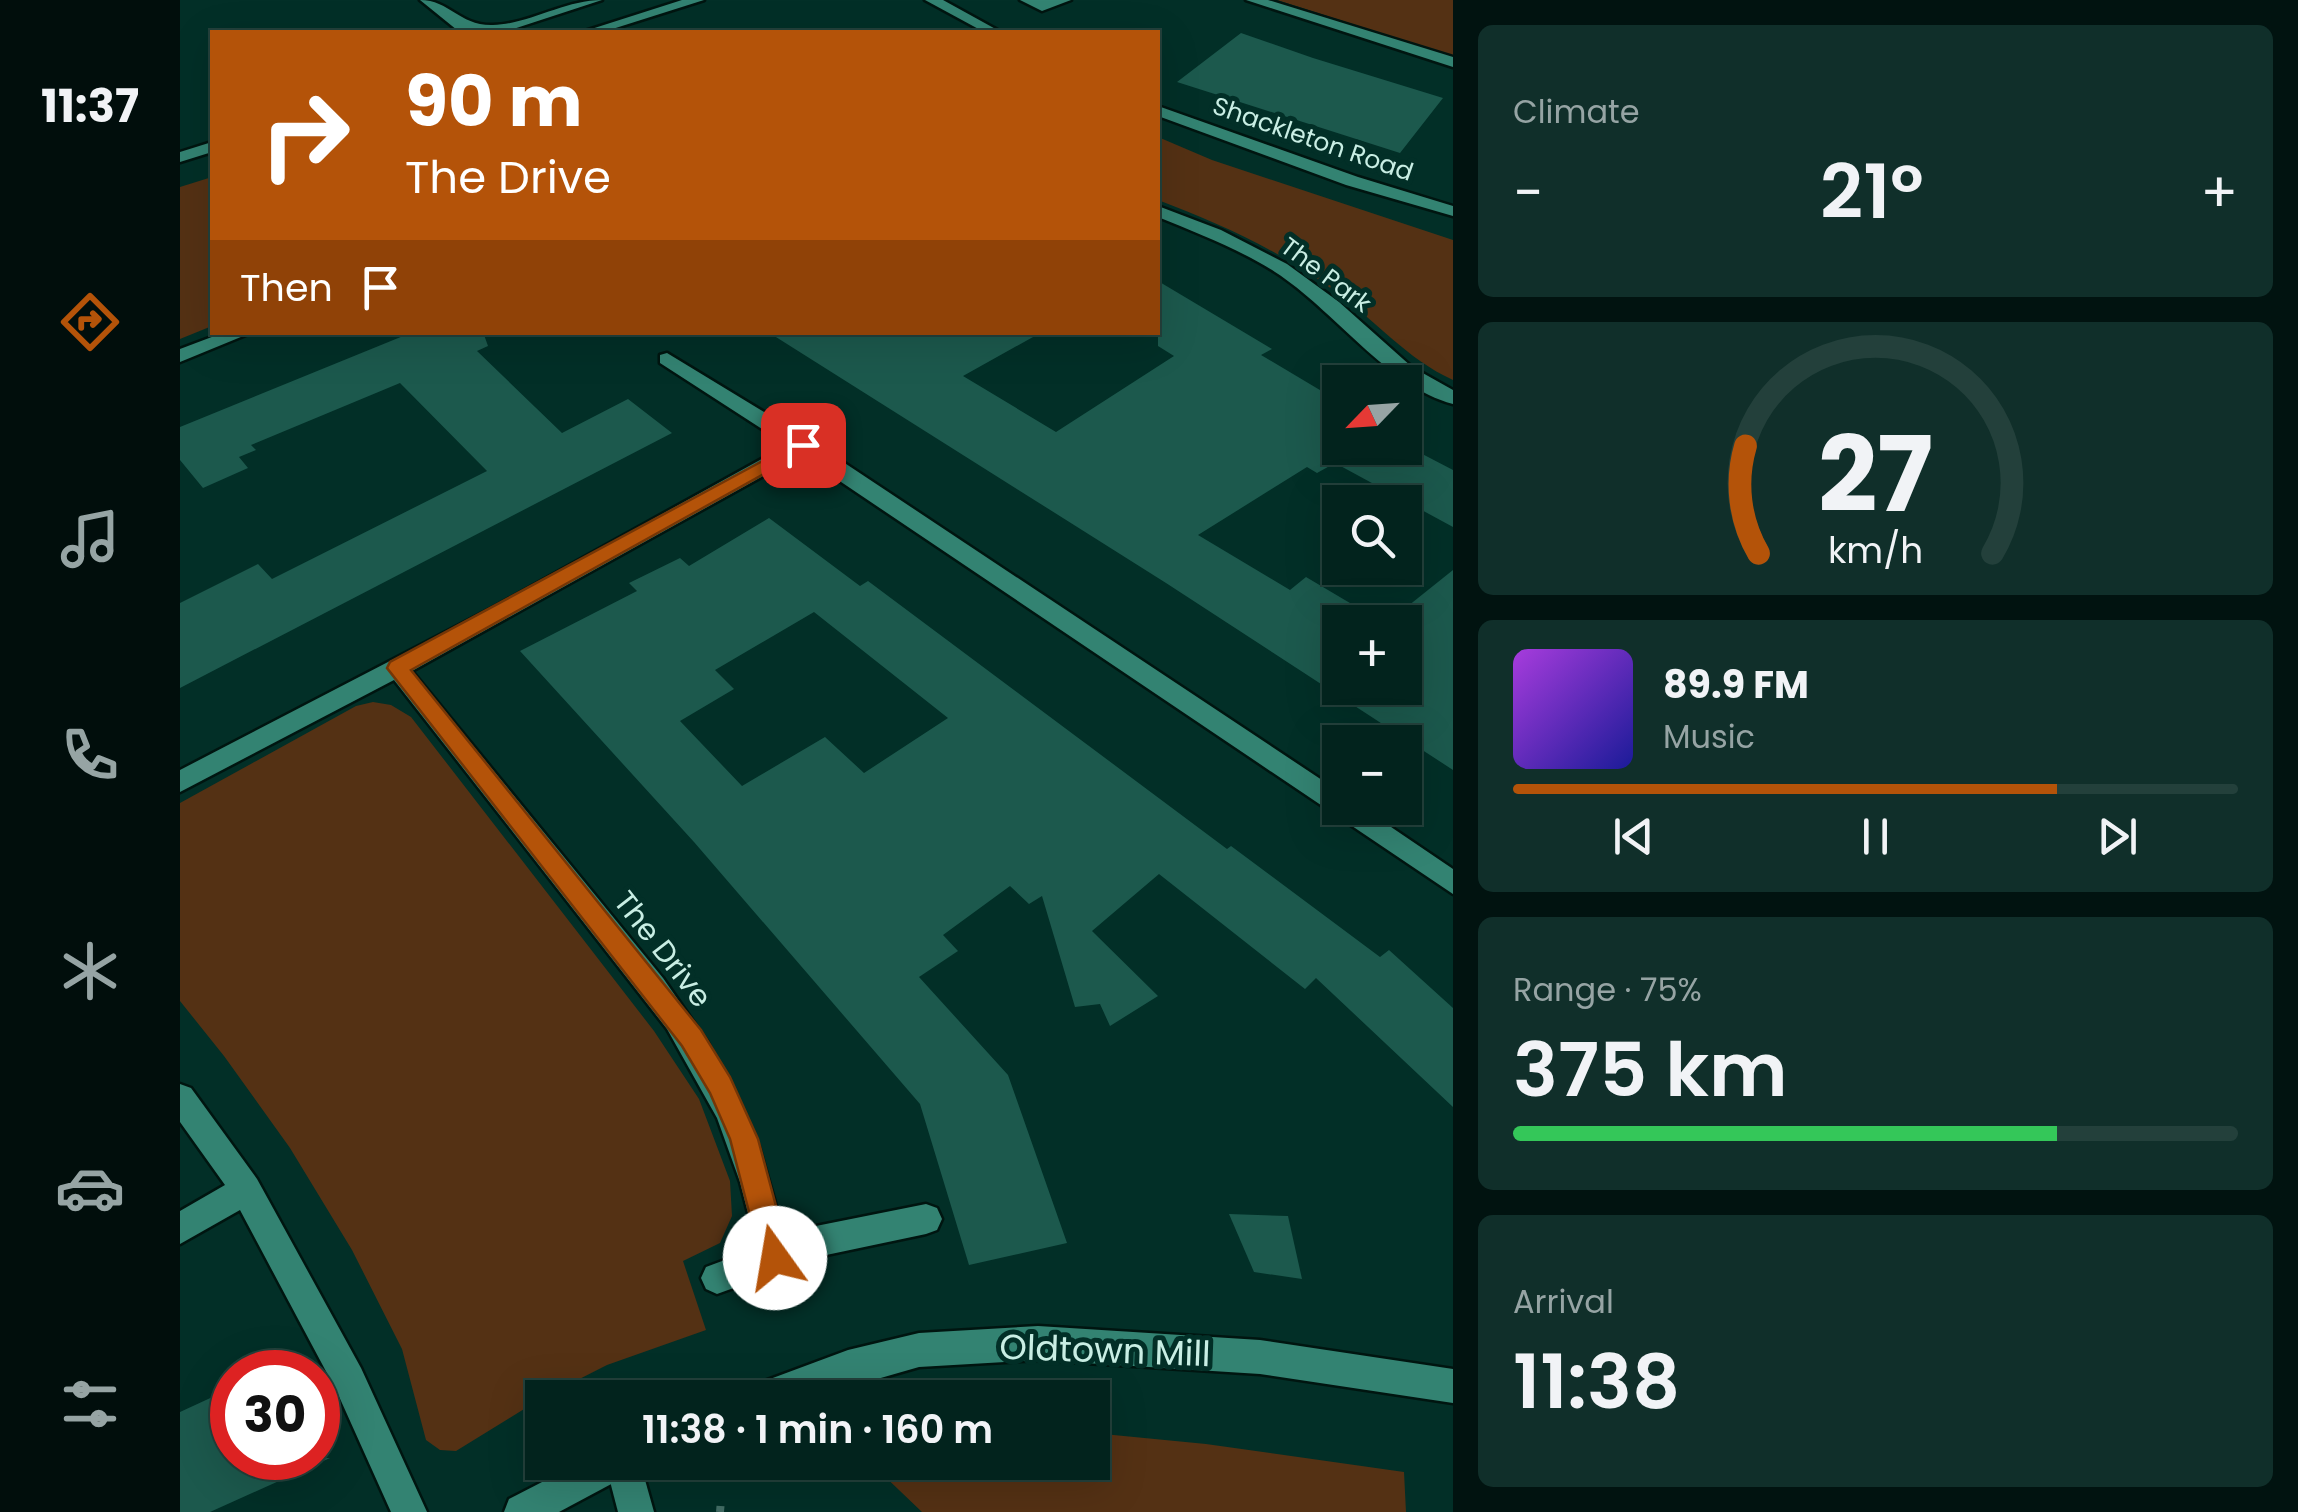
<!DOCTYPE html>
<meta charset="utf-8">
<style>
body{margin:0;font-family:Poppins,sans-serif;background:#102f2a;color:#f1f3f6;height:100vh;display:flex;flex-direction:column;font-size:38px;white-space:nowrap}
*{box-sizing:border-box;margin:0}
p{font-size:32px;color:#96a4a4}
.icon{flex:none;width:55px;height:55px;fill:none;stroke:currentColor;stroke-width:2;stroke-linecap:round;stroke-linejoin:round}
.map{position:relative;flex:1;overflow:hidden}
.drawer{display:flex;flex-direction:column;gap:25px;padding:25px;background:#011310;width:845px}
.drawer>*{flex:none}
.top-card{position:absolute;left:30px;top:30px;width:950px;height:305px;border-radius:0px;box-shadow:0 10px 40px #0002,0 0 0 2px #23403b;background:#b45309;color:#fff;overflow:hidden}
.needle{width:65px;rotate:245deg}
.fabs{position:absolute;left:1142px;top:365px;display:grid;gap:20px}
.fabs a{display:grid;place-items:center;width:100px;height:100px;border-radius:0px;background:#02231d;box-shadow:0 10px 40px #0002,0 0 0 2px #23403b;font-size:50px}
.speed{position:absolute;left:30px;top:1350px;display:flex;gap:20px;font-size:50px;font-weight:700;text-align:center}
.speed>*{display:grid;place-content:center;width:130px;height:130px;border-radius:50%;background:#02231d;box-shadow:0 10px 40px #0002,0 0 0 2px #23403b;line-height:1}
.speed .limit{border:15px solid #d22;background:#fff;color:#111}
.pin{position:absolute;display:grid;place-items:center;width:85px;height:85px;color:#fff;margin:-42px;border-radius:20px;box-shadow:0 5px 15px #0006}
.me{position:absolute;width:110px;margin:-55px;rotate:347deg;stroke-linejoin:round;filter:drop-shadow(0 0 8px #0008)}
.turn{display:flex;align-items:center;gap:35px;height:210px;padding:0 30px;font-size:45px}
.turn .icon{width:130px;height:130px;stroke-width:2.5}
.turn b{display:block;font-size:70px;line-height:85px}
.then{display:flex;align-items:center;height:95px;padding:0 30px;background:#0003;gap:20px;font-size:38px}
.big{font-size:75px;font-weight:600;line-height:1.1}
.drawer .tile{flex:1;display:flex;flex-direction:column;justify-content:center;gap:15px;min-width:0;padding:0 35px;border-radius:15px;background:#102f2a}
.drawer .dial{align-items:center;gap:0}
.dial svg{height:260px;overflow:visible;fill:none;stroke:#23403b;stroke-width:7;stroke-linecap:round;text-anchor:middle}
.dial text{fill:#f1f3f6;stroke:none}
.song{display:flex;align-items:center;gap:30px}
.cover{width:120px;height:120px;border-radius:15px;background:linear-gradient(135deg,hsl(280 70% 55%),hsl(240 70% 35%))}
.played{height:10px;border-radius:5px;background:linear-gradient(90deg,#b45309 75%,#23403b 75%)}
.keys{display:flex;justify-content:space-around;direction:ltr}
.heat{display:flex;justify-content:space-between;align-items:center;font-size:55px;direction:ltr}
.charge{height:15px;border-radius:8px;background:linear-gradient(90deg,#34c759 75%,#23403b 0)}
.trip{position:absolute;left:345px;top:1380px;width:585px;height:100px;border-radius:0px;background:#02231d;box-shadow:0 10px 40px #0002,0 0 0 2px #23403b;font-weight:600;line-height:100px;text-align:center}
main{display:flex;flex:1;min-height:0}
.menu{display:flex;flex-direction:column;width:180px;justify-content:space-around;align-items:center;background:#010e0c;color:#96a4a4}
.menu .icon{width:70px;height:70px}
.menu .selected{color:#b45309}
.menu b{font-size:45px;color:#f1f3f6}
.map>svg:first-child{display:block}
.green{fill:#543114}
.building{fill:#1c594d;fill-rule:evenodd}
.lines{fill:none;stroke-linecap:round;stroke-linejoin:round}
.service-casing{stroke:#001510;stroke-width:5}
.minor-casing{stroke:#001510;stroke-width:5}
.tertiary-casing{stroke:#001510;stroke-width:5}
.path{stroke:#426c64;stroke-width:8;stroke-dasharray:6 6;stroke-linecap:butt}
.service{fill:#338372;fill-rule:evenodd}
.minor{fill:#338372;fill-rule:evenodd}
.tertiary{fill:#338372;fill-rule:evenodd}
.route{fill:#b45309;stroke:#753606;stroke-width:2.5}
.labels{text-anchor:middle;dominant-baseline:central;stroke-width:10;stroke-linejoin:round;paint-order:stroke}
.far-street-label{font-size:25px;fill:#c9eee4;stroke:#022f27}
.street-label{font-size:30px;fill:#c9eee4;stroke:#022f27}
.near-street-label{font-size:35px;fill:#c9eee4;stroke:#022f27}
</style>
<main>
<nav class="menu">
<b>11:37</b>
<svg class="icon selected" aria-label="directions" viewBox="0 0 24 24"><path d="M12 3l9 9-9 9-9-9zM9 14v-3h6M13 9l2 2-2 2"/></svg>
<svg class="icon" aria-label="music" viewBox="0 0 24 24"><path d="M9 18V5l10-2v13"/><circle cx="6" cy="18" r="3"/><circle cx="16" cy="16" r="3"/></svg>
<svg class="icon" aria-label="phone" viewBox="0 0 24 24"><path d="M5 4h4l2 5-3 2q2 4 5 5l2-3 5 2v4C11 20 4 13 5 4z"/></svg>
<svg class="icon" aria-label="climate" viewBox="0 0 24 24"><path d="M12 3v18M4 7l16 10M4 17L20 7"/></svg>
<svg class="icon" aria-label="car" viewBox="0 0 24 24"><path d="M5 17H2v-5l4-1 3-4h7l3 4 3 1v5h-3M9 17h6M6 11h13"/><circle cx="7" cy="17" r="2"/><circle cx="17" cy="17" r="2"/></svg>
<svg class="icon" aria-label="filters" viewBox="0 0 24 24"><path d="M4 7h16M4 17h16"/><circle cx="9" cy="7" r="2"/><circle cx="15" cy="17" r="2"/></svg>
</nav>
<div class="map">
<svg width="1273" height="1512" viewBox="0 0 1273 1512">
<rect width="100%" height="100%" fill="#022f27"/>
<!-- green -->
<g class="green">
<polygon points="1097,0 1273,0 1273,56"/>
<path d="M978 137 1032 160 1273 240V380C1227 359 1196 321 1156 292 1101 251 1041 224 978 200Z"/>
<polygon points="32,177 32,326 0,339 0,187"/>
<polygon points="193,702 211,705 231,717 474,1031 519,1099 550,1181 552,1216 540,1243 503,1261 526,1330 427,1365 362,1398 276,1451 260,1450 246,1440 222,1349 172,1250 110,1148 44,1056 0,1001 0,803 176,706"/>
<polygon points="913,1433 1026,1444 1224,1472 1226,1512 742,1512 696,1468 705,1462 912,1462"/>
</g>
<!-- building -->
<g class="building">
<polygon points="1061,33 1133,58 1263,98 1220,153 997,82"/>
<polygon points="978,281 1092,349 1081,355 1160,402 1160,448 1225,445 1273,470 1273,527 1155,463 1137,473 1127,467 1018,535 1110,590 1126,577 1202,622 1160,622 1160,688 1225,688 1225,622 1208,622 1273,570 1273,770 986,583 588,332 862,332 783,376 876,432 994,356 978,346"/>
<polygon points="233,332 303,332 308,346 297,351 382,433 448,399 492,433 0,688 0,603 78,564 92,579 307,471 220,383 71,445 76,450 59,457 68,468 23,488 0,460 0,427"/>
<path d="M589 518 680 586 688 581 1047 849 1051 846 1200 957 1209 950 1273 1008V1107L1136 978 1125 989 979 874 912 931 978 996 930 1026 920 1004 895 1007 862 896 849 904 830 886 763 935 778 951 739 977 828 1075 887 1243 789 1265 740 1104 514 842 340 651 457 591 449 583 500 558 509 566ZM634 612 768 718 684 773 645 737 562 786 500 721 554 689 535 670Z"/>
<polygon points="1049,1214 1108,1216 1122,1279 1074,1272"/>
<polygon points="52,1388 52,1458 150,1458 30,1512 0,1512 0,1412"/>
</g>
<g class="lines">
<defs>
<g id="service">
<polygon points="746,1204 757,1208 762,1219 757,1230 746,1234 632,1258 595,1274 584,1269 579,1258 584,1247 631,1227"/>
<polygon points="425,1462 460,1462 474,1512 438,1512"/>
</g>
<g id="minor">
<path d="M240 0C270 0 279 26 313 25 350 24 384 0 422 0L324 32 277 30Z"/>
<polygon points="840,0 891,0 862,11"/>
<polygon points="1066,0 1088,0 1273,57 1273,67"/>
<path d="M978 206 1041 230 1107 264 1159 302 1232 367 1273 390V404C1208 387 1153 309 1095 272 1059 249 1017 233 978 217Z"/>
<polygon points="45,332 73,332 0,362 0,349"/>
<polygon points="487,353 630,440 1160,792 1160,808 1183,808 1273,869 1273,894 621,455 232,671 483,978 528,1043 579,1147 611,1258 606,1269 537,1294 526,1289 521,1278 526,1267 577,1248 560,1182 537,1118 487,1029 214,680 0,792 0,770 314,607 607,445 480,363 480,355"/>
<polygon points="0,1084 11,1088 77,1179 181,1368 247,1512 211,1512 157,1392 60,1210 0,1244 0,1211 45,1185 0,1122"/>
<polygon points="858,1326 1080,1340 1273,1369 1273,1403 1080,1374 858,1360 739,1367 631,1398 566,1398 571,1386 668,1350 739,1333"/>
<polygon points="401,1462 455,1462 450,1474 379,1512 324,1512 329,1499"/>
</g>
<g id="tertiary">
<polygon points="502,0 524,0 423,32 402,32"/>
<polygon points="745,0 763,0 821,32 804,32"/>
<polygon points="978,106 1178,177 1273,206 1273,216 1166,185 978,116"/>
<polygon points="32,142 32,152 0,162 0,152"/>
</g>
</defs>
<!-- service casing -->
<use href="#service" class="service-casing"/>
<!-- minor casing -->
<use href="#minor" class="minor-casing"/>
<!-- tertiary casing -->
<use href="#tertiary" class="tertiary-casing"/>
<!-- path -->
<polyline class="path" points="540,1512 541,1500"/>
<!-- service -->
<use href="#service" class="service"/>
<!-- minor -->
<use href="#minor" class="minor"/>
<!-- tertiary -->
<use href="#tertiary" class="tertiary"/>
</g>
<!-- route -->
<polygon class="route" points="623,439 632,445 629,449 231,670 521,1030 550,1077 578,1139 610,1258 606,1268 595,1272 585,1268 581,1258 550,1139 530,1093 502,1046 207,668 210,662"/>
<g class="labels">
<!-- far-street labels -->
<g class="far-street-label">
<text transform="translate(1133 139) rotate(19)">Shackleton Road</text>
<text transform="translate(1146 275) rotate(37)">The Park</text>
</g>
<!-- street labels -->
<g class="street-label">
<text transform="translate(483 949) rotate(52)">The Drive</text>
</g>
<!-- near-street labels -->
<g class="near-street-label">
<text transform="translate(925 1350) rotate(2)">Oldtown Mill</text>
</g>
</g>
</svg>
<div class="fabs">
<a><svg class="needle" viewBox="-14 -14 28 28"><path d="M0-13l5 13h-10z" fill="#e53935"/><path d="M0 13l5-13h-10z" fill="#96a4a4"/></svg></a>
<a><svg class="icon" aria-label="search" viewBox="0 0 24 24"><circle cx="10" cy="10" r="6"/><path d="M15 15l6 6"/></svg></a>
<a>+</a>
<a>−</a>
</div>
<div class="speed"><div class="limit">30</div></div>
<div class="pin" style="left:623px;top:445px;background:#d93025"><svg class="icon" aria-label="arrive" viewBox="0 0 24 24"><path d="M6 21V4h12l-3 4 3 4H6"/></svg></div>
<svg class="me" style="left:595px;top:1258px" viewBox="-20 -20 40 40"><circle r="19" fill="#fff"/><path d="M0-13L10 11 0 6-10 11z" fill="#b45309"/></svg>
<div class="trip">11:38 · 1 min · 160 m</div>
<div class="top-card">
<div class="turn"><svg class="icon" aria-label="right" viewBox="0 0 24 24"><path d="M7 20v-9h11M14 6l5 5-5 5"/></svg><div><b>90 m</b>The Drive</div></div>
<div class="then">Then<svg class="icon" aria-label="arrive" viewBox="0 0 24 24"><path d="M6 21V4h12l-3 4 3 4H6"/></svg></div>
</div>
</div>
<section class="drawer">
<div class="tile"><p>Climate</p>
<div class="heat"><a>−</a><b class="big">21°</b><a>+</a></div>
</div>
<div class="tile dial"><svg viewBox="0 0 100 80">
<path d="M14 69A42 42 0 1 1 86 69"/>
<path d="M14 69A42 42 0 0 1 10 36" stroke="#b45309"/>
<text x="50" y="56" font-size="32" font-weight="700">27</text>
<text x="50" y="72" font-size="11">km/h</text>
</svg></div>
<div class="tile">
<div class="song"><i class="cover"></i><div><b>89.9 FM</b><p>Music</p></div></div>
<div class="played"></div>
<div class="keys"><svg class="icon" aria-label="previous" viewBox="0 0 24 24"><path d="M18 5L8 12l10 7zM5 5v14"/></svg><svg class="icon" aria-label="pause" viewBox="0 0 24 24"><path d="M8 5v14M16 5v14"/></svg><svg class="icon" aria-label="next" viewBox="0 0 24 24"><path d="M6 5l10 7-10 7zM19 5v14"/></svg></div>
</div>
<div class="tile"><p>Range · 75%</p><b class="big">375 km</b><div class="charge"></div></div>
<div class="tile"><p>Arrival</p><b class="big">11:38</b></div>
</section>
</main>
